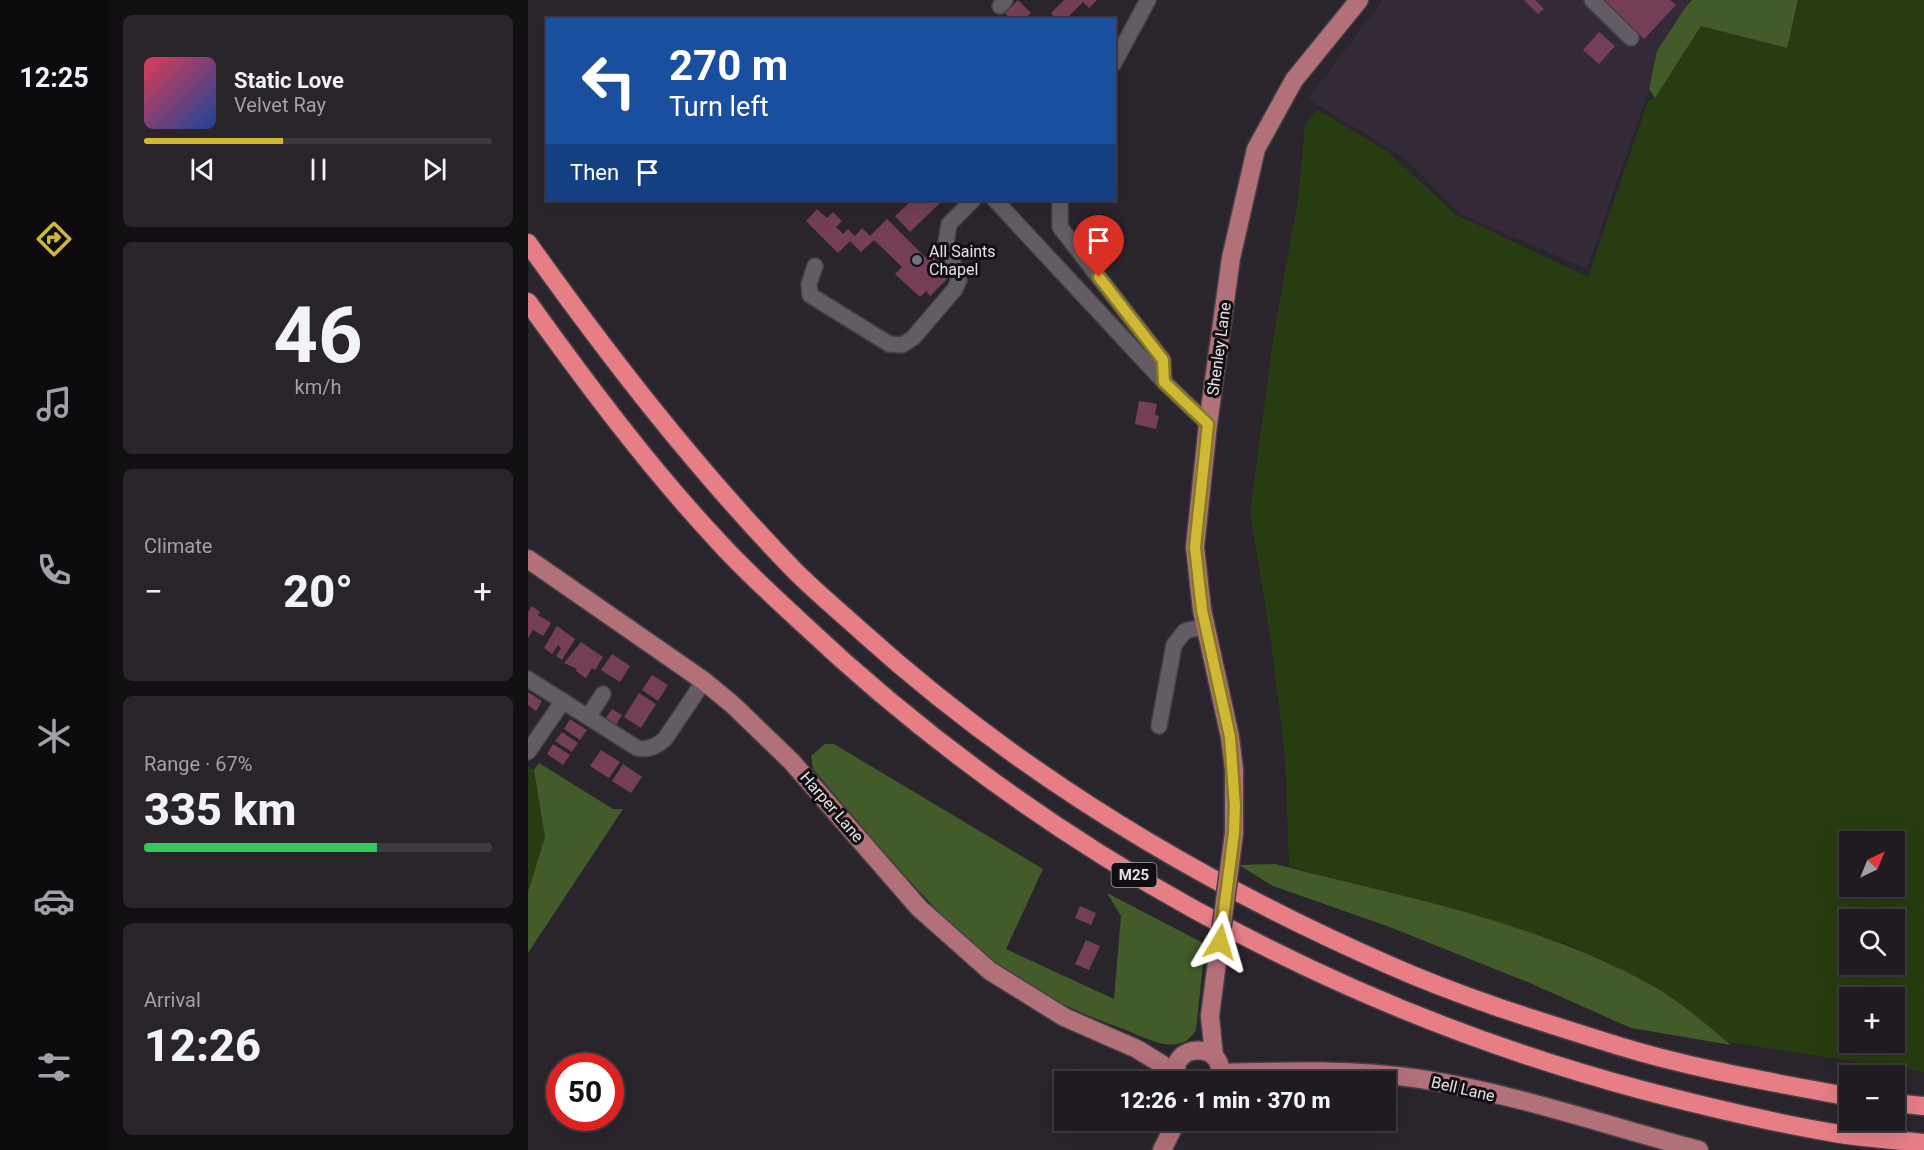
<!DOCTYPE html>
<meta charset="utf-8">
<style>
body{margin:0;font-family:Roboto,sans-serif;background:#28242a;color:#f1f3f6;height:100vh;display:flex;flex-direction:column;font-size:22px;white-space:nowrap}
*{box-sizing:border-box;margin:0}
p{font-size:20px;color:#a2a1a5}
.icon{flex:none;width:33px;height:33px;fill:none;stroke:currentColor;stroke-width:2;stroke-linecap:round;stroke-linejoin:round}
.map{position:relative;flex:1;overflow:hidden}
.side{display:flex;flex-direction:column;gap:15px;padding:15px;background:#120f12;width:420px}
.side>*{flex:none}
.top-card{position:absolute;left:18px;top:18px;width:570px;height:183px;border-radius:0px;box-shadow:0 6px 24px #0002,0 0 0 2px #3d393f;background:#1a4fa0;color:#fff;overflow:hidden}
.needle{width:39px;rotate:43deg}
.controls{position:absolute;left:1311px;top:831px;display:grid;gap:12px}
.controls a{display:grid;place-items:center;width:66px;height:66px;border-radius:0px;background:#201b21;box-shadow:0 6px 24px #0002,0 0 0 2px #3d393f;font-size:30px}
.speed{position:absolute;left:18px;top:1053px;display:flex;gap:12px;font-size:30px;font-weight:700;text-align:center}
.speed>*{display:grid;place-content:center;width:78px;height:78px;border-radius:50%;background:#201b21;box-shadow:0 6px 24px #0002,0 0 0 2px #3d393f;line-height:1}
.speed .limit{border:9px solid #d22;background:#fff;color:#111}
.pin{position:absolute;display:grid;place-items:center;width:51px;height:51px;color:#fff;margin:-62px -26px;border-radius:50% 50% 50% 0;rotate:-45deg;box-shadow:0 0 6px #0007}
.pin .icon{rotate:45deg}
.me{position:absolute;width:66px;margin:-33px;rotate:7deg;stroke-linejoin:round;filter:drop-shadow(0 0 4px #0008)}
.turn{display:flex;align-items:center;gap:21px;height:126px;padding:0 24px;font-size:27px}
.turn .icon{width:78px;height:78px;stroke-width:2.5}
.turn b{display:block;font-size:42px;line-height:51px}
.then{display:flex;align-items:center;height:57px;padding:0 24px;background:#0003;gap:12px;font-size:22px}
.big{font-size:45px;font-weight:800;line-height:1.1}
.side .tile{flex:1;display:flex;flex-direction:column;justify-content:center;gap:9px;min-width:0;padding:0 21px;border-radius:9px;background:#28242a}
.side .dial{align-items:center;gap:0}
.dial b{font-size:78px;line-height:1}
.song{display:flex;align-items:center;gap:18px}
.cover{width:72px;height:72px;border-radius:9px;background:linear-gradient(135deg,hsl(350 70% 55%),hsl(220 70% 35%))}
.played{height:6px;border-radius:3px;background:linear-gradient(90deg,#d0b837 40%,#3d393f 40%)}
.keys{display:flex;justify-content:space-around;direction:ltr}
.heat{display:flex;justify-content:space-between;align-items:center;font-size:33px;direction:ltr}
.charge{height:9px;border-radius:4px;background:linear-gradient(90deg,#34c759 67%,#3d393f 0)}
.trip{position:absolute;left:526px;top:1071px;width:342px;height:60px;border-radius:0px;background:#201b21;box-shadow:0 6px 24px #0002,0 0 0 2px #3d393f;font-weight:800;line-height:60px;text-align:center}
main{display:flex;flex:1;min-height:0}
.tabs{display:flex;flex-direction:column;width:108px;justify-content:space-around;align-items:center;background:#0d0b0d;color:#a2a1a5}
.tabs .icon{width:42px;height:42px}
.tabs .selected{color:#d0b837}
.tabs b{font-size:27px;color:#f1f3f6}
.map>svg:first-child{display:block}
.built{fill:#342a37}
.green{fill:#283c11;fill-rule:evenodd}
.forest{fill:#425b29}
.building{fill:#743f56}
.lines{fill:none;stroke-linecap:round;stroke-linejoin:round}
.minor-casing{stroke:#454046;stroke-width:18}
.major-casing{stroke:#454046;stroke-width:21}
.highway-casing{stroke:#454046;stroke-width:21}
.minor{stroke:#635c65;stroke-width:15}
.major{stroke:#b27079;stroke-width:18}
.highway{stroke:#e77e86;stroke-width:18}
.major-bridge-casing{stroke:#454046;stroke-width:21;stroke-linecap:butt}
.major-bridge{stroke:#b27079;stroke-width:18}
.route-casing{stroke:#877824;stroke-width:15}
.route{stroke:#d0b837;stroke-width:10}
.worship-dot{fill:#6b7280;stroke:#110e12;stroke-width:2}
.labels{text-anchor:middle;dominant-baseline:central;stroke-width:6;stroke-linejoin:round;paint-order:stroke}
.shield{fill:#110e12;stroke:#a5a2a6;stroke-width:1.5}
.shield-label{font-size:15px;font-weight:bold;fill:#e5e1e6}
.poi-label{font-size:16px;fill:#e5e1e6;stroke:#110e12;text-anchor:start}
.street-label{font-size:16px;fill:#e5e1e6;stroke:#110e12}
</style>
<main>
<nav class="tabs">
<b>12:25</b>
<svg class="icon selected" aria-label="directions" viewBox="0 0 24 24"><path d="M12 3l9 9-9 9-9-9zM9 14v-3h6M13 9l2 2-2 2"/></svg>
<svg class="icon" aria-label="music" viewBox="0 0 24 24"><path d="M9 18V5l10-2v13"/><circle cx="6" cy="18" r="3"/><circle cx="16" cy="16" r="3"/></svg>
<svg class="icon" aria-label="phone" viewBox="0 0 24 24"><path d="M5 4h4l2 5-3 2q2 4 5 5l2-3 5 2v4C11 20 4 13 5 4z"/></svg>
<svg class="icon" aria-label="climate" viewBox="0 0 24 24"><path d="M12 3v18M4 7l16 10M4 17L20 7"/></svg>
<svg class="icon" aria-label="car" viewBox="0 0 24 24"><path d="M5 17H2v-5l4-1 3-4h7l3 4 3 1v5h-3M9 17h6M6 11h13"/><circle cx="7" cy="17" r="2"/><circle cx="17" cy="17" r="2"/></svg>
<svg class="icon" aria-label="filters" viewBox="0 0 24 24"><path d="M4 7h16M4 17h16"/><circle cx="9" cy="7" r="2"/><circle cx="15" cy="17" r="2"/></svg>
</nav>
<section class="side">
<div class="tile">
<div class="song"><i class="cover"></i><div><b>Static Love</b><p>Velvet Ray</p></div></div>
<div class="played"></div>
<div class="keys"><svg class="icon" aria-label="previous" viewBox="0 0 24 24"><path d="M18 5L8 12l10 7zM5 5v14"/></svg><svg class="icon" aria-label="pause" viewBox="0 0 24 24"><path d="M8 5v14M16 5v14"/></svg><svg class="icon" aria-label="next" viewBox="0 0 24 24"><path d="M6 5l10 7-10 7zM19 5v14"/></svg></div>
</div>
<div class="tile dial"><b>46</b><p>km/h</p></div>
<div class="tile"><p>Climate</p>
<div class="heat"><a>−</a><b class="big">20°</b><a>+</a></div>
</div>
<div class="tile"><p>Range · 67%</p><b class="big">335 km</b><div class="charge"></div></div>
<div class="tile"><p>Arrival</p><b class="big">12:26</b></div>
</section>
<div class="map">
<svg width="1396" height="1150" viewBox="0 0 1396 1150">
<rect width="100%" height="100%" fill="#2a242c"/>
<!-- built -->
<polygon class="built" points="855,0 1164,0 1157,8 1129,51 1121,89 1059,269 933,214 877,158 780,99"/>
<!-- green -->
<g class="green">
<path d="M1270 0H1396V1072L1199 1042 1125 986 1039 944 955 918 761 867 757 755 743 642 722 512 746 333 770 199 777 124 790 110 859 151 927 214 1060 277 1120 101 1127 98 1173 26 1258 48ZM1322 842H1366V886H1322ZM1322 920H1366V964H1322ZM1322 998H1366V1042H1322Z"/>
<polygon points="0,766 6,770 17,837 0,892"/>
</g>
<!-- forest -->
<g class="forest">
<polygon points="1164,0 1270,0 1259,48 1173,26 1127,98 1121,89 1129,51 1157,8"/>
<path d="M297 744H306L515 869 478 949 586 999 593 916 579 893 677 944 668 1030C652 1057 623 1040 600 1031 557 1015 514 997 477 971 452 953 430 931 409 910 365 865 326 817 285 769L283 756Z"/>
<polygon points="11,763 85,809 95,809 0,953 0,892 17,837 6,770"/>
<path d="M747 864C874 897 1008 921 1123 985 1149 999 1180 1026 1203 1045L1103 1028 1002 983 859 926 745 886 711 865Z"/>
</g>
<!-- building -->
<g class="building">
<polygon points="490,0 503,13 500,16 504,20 483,20 477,13"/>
<polygon points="536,0 569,0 561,8 555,2 537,20 529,20 523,13"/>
<polygon points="996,0 1007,0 1016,9 1010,14"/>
<polygon points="1076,0 1142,0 1148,5 1116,39"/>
<polygon points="1071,32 1087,46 1071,64 1055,50"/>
<polygon points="384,200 415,200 382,232 367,216"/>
<polygon points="289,209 299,218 305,212 314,221 308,227 315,234 320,229 327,236 334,228 342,236 359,219 397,257 404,251 416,262 409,269 419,279 402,296 398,291 392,297 367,274 374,267 346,240 333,252 322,241 310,253 278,221"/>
<polygon points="611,401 629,404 627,415 631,416 628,429 607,424"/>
<polygon points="4,606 12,612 10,615 23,623 15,636 5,630 0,638 0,612"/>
<polygon points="29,626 47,639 34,660 28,656 33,648 30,645 24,654 16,648"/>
<polygon points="53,642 75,657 67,670 64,668 58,678 48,671 49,669 36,663"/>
<polygon points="84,654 102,666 92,682 73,670"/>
<polygon points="124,675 140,685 130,701 114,690"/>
<polygon points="0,692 14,701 8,711 0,705"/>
<polygon points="111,693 128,704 113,728 96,717"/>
<polygon points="84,709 94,715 88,725 78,718"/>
<polygon points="42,719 59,730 52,740 36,729"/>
<polygon points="34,732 50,743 44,752 27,741"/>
<polygon points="25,744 42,755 35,765 19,754"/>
<polygon points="73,750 92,762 81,778 62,766"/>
<polygon points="95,764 114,777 103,793 84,781"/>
<polygon points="552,906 568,913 563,925 547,918"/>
<polygon points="558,940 572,946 561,970 547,964"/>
</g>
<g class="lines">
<defs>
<g id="minor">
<polyline points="1064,0 1103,38"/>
<polyline points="472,6 477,0"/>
<polyline points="586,63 620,0"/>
<polyline points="467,200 636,382 680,424"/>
<polyline points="532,200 532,227 635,360 636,382"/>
<polyline points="287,266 281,284 282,295 361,344 374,345 385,338 427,289 431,280 418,243 421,224 445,200"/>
<path d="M0 679 109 748C120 751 129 746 137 739L176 681"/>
<polyline points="60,717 75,694"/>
<polyline points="631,726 646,645 657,631 678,626"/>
<polyline points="0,752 35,701"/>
</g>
<g id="major">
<polyline points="0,559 176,681 205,705 264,762 391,908 462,971 536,1017 609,1049 648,1073"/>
<polyline points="706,833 706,769 702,737 674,610 667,547 680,424 703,258 728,149 766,80 831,0"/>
<polyline points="686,1056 682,1016 686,985"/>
<path d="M692 1073C759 1071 827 1069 893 1079 985 1093 1080 1126 1171 1150"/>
<path d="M651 1082C633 1040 707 1040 689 1082"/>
<polyline points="634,1150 649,1120"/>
</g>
<g id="highway">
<path d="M0 243C82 358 168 469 267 571 288 592 311 611 333 631 489 772 669 881 861 965 935 998 1014 1022 1091 1046 1166 1069 1244 1082 1322 1097"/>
<path d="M0 302C59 384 120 466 189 540 215 569 245 596 274 623 510 846 800 1006 1114 1090 1179 1107 1245 1123 1312 1134 1340 1138 1368 1140 1396 1143"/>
<polyline points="1366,1103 1396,1106"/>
</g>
</defs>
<!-- minor casing -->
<use href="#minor" class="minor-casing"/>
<!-- major casing -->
<use href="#major" class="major-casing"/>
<!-- highway casing -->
<use href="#highway" class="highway-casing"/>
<!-- minor -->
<use href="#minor" class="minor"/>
<!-- major -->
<use href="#major" class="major"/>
<!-- highway -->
<use href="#highway" class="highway"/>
<defs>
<polyline id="major-bridge" points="686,985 706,833"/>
</defs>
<!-- major-bridge casing -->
<use href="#major-bridge" class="major-bridge-casing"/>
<!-- major-bridge -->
<use href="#major-bridge" class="major-bridge"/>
</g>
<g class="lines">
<defs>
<polyline id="route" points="571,277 635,360 636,382 680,424 667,547 674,610 702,737 707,806 706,833 692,942"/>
</defs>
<!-- route casing -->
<use href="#route" class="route-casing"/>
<!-- route -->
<use href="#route" class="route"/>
</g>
<!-- markers -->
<circle class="worship-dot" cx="389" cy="260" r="6"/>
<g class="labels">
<!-- shield labels -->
<rect class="shield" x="583.5" y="863" width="45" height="24" rx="4.5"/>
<g class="shield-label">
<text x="606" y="875">M25</text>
</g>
<!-- poi labels -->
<g class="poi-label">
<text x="401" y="251">All Saints<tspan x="401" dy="18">Chapel</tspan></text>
</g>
<!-- street labels -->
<g class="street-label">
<text transform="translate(691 349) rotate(-82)">Shenley Lane</text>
<text transform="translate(304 807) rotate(49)">Harper Lane</text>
<text transform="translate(935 1089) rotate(13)">Bell Lane</text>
</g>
</g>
</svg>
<div class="controls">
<a><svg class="needle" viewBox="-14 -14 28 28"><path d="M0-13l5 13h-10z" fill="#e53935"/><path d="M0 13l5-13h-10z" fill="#a2a1a5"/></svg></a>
<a><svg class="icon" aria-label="search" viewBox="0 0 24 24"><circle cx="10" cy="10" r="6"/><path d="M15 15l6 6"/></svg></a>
<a>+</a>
<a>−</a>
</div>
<div class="speed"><div class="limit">50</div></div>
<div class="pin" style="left:571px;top:277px;background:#d93025"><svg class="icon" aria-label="arrive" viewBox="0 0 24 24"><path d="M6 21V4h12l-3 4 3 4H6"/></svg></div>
<svg class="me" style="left:692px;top:942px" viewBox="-20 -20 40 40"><path d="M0-17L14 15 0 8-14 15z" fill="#d0b837" stroke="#fff" stroke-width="4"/></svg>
<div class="trip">12:26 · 1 min · 370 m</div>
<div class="top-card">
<div class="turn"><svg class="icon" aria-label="left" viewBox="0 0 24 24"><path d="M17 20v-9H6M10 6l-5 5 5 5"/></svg><div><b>270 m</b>Turn left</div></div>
<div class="then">Then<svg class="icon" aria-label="arrive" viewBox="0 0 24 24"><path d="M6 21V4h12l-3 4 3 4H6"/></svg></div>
</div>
</div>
</main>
